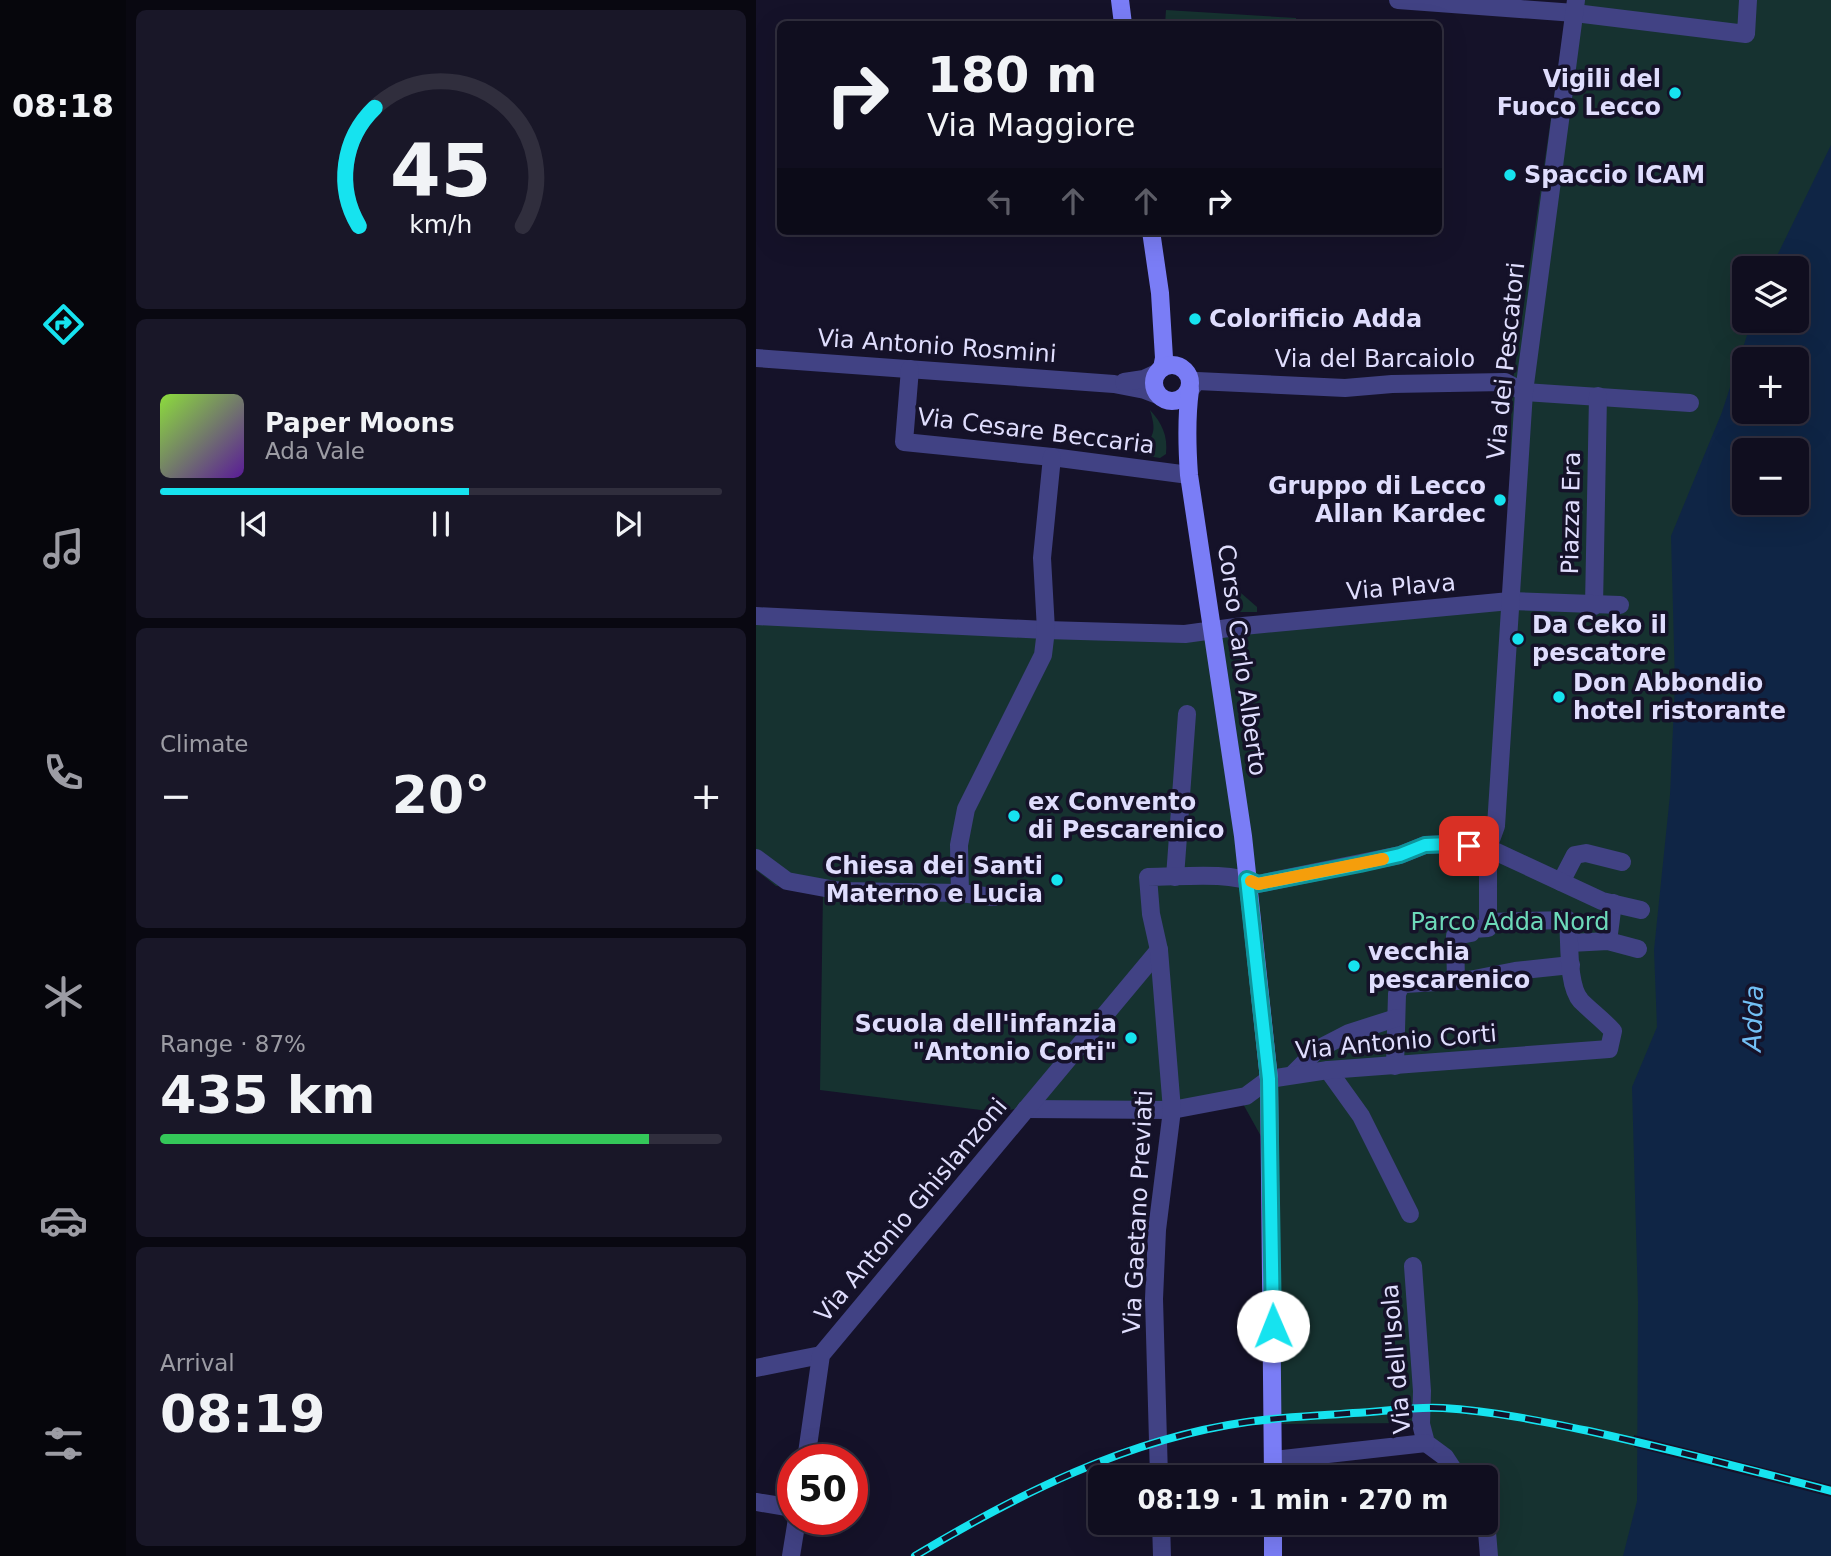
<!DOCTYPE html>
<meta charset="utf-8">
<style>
body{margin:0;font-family:"DejaVu Sans",sans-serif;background:#191728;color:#f1f3f6;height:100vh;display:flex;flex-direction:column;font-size:26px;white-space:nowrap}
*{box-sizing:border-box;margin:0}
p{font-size:23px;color:#9c9ca4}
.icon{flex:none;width:38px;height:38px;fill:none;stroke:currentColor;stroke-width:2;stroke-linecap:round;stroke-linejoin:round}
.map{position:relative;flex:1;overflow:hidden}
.panel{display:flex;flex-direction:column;gap:10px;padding:10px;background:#090811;width:630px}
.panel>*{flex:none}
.banner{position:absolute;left:21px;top:21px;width:665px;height:214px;border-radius:10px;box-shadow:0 7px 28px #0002,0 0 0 2px #302e3d;background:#100e1f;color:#f1f3f6;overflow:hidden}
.buttons{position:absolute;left:976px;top:256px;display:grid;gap:14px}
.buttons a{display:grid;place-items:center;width:77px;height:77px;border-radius:10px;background:#100e1f;box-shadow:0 7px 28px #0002,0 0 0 2px #302e3d;font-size:35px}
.speed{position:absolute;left:21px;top:1444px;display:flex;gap:14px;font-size:35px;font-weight:700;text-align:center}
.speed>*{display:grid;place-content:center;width:91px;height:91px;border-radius:50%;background:#100e1f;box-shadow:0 7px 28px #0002,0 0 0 2px #302e3d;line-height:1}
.speed .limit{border:10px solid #d22;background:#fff;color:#111}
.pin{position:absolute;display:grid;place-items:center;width:60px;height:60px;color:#fff;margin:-30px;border-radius:14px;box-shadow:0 4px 10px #0006}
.me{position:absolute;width:77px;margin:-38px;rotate:359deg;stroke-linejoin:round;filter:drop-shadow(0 0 5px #0008)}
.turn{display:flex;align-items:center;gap:24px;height:147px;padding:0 35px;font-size:32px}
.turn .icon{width:91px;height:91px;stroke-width:2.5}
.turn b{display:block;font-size:49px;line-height:60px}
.lanes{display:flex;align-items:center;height:66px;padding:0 35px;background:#0003;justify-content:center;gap:35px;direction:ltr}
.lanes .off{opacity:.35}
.big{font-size:52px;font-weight:800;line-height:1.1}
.panel .tile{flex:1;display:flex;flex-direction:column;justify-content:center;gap:10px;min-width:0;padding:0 24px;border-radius:10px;background:#191728}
.panel .dial{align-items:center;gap:0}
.dial svg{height:182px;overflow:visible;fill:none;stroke:#302e3d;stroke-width:7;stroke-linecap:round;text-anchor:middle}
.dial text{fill:#f1f3f6;stroke:none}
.song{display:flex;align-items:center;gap:21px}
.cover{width:84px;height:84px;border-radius:10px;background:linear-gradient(135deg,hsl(90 70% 55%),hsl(270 70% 35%))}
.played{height:7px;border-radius:4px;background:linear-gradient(90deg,#16e3ef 55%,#302e3d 55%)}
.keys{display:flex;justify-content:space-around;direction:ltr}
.heat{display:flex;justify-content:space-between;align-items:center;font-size:38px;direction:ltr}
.charge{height:10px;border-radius:5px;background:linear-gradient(90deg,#34c759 87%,#302e3d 0)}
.trip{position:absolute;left:332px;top:1465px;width:410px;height:70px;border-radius:10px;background:#100e1f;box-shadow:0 7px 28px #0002,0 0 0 2px #302e3d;font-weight:800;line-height:70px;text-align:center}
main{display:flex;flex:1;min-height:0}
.tab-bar{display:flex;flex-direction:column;width:126px;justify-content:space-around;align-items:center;background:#06060c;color:#9c9ca4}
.tab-bar .icon{width:49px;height:49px}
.tab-bar .current{color:#16e3ef}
.tab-bar b{font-size:32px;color:#f1f3f6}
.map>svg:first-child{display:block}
.green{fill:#163230;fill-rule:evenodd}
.water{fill:#0f2545;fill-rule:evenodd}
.pier{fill:#151229}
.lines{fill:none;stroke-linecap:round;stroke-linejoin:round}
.minor{stroke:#414284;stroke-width:18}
.secondary{stroke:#7a7df6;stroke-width:18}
.rail-casing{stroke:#16e3ef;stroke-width:8}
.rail{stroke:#151229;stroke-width:5;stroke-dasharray:16;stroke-linecap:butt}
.route-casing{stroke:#0e949b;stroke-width:18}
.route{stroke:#16e3ef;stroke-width:12}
.slow{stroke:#f59e0b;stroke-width:12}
.poi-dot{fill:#16e3ef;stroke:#151229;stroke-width:2.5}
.labels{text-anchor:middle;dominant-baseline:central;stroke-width:7;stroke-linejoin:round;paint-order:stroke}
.poi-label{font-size:24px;font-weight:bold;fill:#dfddfd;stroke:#151229;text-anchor:start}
.street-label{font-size:24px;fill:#dfddfd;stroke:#151229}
.park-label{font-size:24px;fill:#6cd9b9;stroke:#151229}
.water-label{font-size:26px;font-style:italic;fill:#72bff5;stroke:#151229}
</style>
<main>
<nav class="tab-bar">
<b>08:18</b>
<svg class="icon current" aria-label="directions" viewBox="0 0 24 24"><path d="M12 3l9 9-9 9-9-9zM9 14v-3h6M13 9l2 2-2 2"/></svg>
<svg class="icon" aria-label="music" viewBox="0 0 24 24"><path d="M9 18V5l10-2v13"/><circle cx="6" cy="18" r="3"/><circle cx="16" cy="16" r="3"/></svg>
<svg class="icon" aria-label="phone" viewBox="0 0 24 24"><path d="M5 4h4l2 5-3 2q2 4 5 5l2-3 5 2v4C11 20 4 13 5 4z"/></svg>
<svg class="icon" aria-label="climate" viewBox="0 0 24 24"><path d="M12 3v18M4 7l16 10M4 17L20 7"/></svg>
<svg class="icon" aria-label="car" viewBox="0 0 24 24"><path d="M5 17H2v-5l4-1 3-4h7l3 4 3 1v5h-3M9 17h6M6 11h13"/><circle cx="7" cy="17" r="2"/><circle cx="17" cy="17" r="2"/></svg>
<svg class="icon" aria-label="filters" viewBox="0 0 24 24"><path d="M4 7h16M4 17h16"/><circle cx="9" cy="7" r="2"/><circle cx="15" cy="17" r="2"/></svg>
</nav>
<section class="panel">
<div class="tile dial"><svg viewBox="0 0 100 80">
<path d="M14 69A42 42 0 1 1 86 69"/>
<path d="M14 69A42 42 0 0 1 21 17" stroke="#16e3ef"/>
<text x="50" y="56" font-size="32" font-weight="700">45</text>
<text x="50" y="72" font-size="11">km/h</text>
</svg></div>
<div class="tile">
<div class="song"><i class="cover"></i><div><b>Paper Moons</b><p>Ada Vale</p></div></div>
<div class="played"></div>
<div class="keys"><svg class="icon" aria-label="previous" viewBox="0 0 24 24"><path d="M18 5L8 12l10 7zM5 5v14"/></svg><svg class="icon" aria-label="pause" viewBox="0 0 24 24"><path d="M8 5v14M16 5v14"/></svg><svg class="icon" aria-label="next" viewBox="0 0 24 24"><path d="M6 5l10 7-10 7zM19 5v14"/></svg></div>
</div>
<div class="tile"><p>Climate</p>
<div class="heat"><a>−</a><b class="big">20°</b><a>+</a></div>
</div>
<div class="tile"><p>Range · 87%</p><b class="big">435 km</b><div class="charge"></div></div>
<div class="tile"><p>Arrival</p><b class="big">08:19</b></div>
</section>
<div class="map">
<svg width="1075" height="1556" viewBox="0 0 1075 1556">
<rect width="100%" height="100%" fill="#151229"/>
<!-- green -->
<g class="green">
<path d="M812 0H1075V1556H729L730 1477H708L656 1423 524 1424 511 1147 481 1093 415 1113 284 1105 241 1112 64 1090 67 890 20 886 0 870V615L489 631 751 598 756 387ZM989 268H1041V320H989ZM989 359H1041V411H989ZM989 450H1041V502H989Z"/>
<polygon points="410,10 540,18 540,24 409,24"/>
<path d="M394 410C406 423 412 436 410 454L404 458 379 454C396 437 402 436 394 410Z"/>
<polygon points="477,586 501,607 501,612 478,612 475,609 473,587"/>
</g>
<!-- water -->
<path class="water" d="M1075 145V1556H867L881 1501 882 1302 876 1087 901 1027 898 950 914 795 919 683 915 536 966 412 996 320H1041V268H1015ZM989 359H1041V411H989ZM989 450H1041V502H989Z"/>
<!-- pier -->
<polygon class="pier" points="878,1435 1075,1485 1075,1497 878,1447"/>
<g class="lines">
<!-- minor -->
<g class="minor">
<polyline points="642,0 819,13 990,34 992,0"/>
<polyline points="0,358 358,384 389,390 402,395"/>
<polyline points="154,369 148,442 296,457 433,475"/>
<polyline points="368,382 388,379 401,373"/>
<polyline points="434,390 441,381 589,388 636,384 749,382 768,392 934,403"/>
<polyline points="838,606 842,396"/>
<polyline points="0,616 290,630 429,634 487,626 754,601 864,605"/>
<polyline points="0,858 31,881 85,891 204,893 238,897"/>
<polyline points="419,877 431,714"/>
<polyline points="805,882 819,855 830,853 866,862"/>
<polyline points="204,893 203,845 210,809 287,655 290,630 286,558 296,457"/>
<polyline points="852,941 857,903"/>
<polyline points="814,943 852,941 882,949"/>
<polyline points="700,981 699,936 715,933 717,929 732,928 732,848 740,826 768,392 820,0"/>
<polyline points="639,1066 641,994 644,987 649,984 713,980 759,971 815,965"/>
<polyline points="572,1070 605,1116 654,1214"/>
<polyline points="536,1075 562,1049 593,1033 640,1018"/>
<path d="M270 1109 416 1110 490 1096 513 1079 572 1070 853 1049 857 1031C846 1019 836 1012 825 1001 811 986 814 941 812 920L732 922"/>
<polyline points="657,1266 666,1391 665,1424 670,1443 689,1457 702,1477"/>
<polyline points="0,1368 65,1355"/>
<polyline points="50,1460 65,1355 403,950"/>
<polyline points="518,1460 670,1443"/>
<path d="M403 1477 398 1299 401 1230 416 1110 403 950 395 914 392 877C426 877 472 871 502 884L644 855 669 845 693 844 732 848 846 901 885 910"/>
<polyline points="0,1502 37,1508"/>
<polyline points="405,1522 406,1556"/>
<polyline points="727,1522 731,1532 733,1556"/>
<polyline points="35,1556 41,1519"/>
</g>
<!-- secondary -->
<g class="secondary">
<polyline points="364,0 367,24"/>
<polyline points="395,231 404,293 408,358 406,368"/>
<circle cx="416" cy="383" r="18"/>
<path d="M434 390C430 419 431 447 433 475L487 836 513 1079 517 1477"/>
<polyline points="517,1556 517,1522"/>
</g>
<defs>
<path id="rail" d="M159 1556C262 1494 371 1439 491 1422 526 1417 562 1416 597 1413 626 1412 657 1406 687 1408 736 1411 785 1421 833 1431 914 1449 995 1470 1075 1491"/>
</defs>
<!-- rail casing -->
<use href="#rail" class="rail-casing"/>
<!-- rail -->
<use href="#rail" class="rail"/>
</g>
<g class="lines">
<defs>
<polyline id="route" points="517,1326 513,1079 491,879 502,884 604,864 644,855 669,845 693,844 713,846"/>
</defs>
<!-- route casing -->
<use href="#route" class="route-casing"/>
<!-- route -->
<use href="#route" class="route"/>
<!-- slow -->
<polyline class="slow" points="495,881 502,884 627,859"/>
</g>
<!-- markers -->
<g class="poi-dot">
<circle cx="919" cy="93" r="7"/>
<circle cx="754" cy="175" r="7"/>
<circle cx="439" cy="319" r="7"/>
<circle cx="744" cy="500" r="7"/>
<circle cx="762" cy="639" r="7"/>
<circle cx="803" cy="697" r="7"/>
<circle cx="258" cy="816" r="7"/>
<circle cx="301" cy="880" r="7"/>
<circle cx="598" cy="966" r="7"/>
<circle cx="375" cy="1038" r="7"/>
</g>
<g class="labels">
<!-- poi labels -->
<g class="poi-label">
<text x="905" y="79" text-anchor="end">Vigili del<tspan x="905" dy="28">Fuoco Lecco</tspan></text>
<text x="768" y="175">Spaccio ICAM</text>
<text x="453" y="319">Colorificio Adda</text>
<text x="730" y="486" text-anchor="end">Gruppo di Lecco<tspan x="730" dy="28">Allan Kardec</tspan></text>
<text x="776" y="625">Da Ceko il<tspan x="776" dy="28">pescatore</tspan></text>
<text x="817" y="683">Don Abbondio<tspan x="817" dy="28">hotel ristorante</tspan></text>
<text x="272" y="802">ex Convento<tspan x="272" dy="28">di Pescarenico</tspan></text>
<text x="287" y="866" text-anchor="end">Chiesa dei Santi<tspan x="287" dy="28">Materno e Lucia</tspan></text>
<text x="612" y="952">vecchia<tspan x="612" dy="28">pescarenico</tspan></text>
<text x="361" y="1024" text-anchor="end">Scuola dell'infanzia<tspan x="361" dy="28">"Antonio Corti"</tspan></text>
</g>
<!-- street labels -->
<g class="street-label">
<text transform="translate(181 346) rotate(4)">Via Antonio Rosmini</text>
<text x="619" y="359">Via del Barcaiolo</text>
<text transform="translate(750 361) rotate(-84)">Via dei Pescatori</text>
<text transform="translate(280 431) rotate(7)">Via Cesare Beccaria</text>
<text transform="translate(815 513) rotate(-89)">Piazza Era</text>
<text transform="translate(645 587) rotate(-5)">Via Plava</text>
<text transform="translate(486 660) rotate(82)">Corso Carlo Alberto</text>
<text transform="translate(640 1042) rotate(-5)">Via Antonio Corti</text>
<text transform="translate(155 1210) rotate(-50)">Via Antonio Ghislanzoni</text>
<text transform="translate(382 1212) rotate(-87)">Via Gaetano Previati</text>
<text transform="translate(640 1359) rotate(-95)">Via dell'Isola</text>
</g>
<!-- park labels -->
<g class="park-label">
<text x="754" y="922">Parco Adda Nord</text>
</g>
<!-- water labels -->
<g class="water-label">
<text transform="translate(997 1018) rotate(-88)">Adda</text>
</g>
</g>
</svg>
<div class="buttons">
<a><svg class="icon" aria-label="layers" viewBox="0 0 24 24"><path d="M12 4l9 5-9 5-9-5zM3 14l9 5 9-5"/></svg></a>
<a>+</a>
<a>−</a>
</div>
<div class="speed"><div class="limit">50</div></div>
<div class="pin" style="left:713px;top:846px;background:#d93025"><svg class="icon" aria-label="arrive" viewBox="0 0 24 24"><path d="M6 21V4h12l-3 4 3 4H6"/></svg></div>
<svg class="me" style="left:517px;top:1326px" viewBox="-20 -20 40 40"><circle r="19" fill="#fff"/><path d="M0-13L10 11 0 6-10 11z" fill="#16e3ef"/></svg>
<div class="trip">08:19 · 1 min · 270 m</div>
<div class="banner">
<div class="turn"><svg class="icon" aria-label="right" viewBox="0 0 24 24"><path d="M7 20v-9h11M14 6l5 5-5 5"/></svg><div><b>180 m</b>Via Maggiore</div></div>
<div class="lanes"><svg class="icon off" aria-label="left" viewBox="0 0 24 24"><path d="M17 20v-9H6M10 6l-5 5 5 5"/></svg><svg class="icon off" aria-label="ahead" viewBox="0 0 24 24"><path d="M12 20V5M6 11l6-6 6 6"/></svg><svg class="icon off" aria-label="ahead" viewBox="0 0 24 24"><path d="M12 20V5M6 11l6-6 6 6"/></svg><svg class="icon" aria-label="right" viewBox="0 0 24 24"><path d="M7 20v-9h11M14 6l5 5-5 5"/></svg></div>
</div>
</div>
</main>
